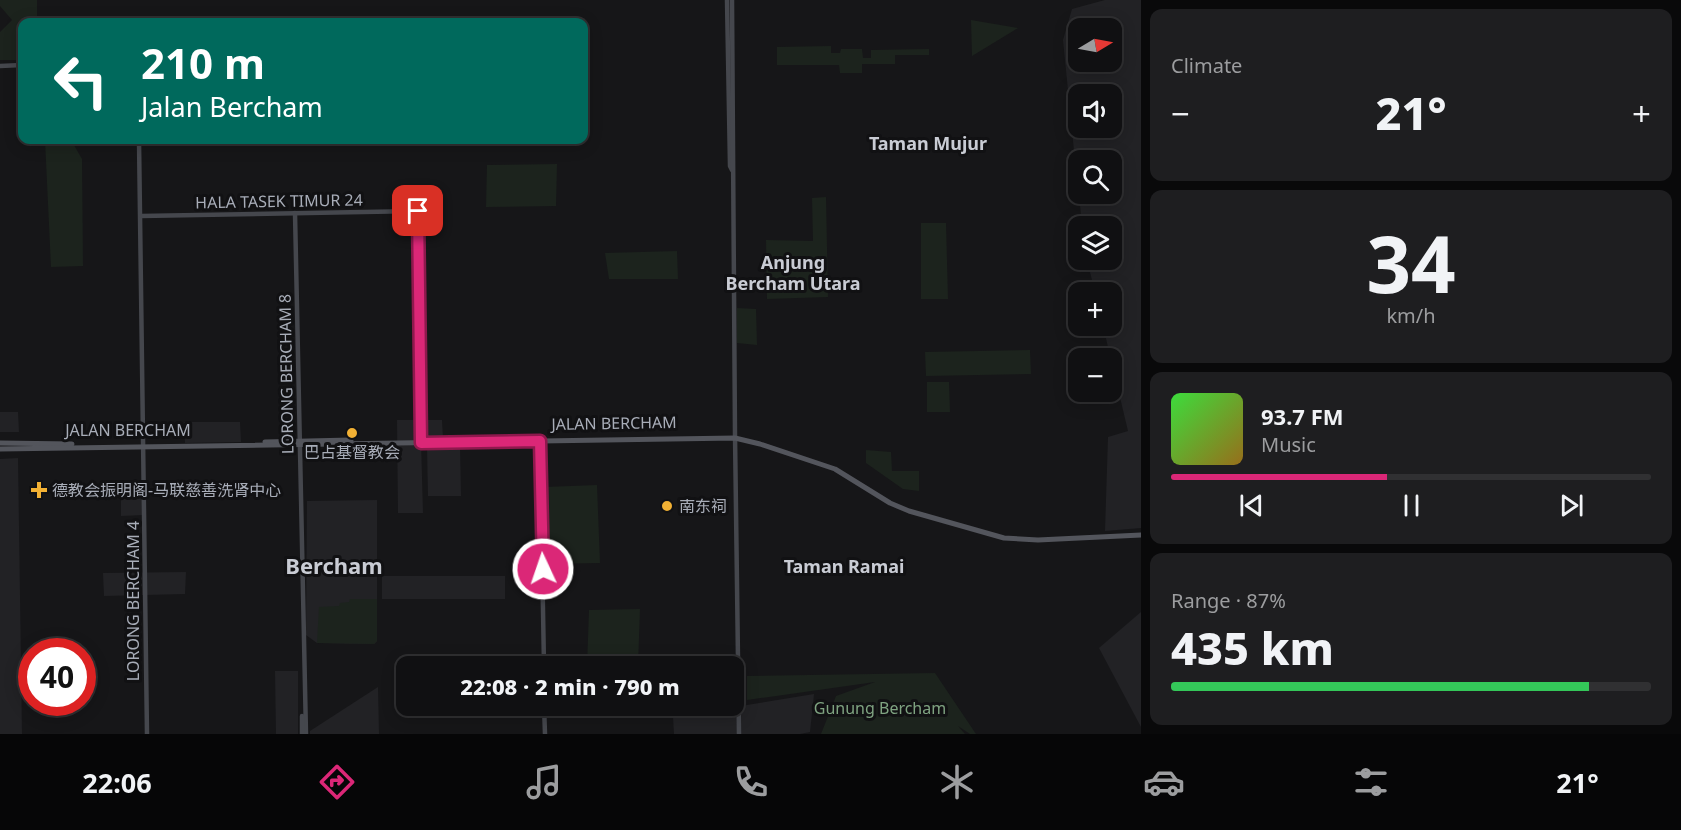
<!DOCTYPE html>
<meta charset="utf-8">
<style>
body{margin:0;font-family:"Noto Sans","Noto Sans SC",sans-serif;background:#1e1e20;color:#f1f3f6;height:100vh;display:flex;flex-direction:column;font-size:22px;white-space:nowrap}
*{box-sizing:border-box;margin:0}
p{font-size:20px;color:#9c9d9f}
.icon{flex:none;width:33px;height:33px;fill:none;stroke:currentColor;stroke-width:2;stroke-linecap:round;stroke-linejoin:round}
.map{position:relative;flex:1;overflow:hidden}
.panel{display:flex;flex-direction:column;gap:9px;padding:9px;background:#09090a;width:540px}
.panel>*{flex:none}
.hud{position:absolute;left:18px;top:18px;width:570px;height:126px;border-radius:12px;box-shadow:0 3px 15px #0003,0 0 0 2px #303032;background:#00695c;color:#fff;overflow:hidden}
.needle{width:39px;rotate:80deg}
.tools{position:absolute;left:1068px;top:18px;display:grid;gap:12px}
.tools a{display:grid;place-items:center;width:54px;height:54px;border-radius:12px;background:#101012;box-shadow:0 3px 15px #0003,0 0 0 2px #303032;font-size:30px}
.speed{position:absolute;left:18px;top:638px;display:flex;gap:12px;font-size:30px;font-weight:700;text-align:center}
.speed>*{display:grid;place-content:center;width:78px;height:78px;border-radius:50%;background:#101012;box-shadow:0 3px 15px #0003,0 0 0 2px #303032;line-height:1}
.speed .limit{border:9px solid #d22;background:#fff;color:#111}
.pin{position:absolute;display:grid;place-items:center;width:51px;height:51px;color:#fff;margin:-26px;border-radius:12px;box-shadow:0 3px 9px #0006}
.me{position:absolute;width:66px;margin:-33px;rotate:357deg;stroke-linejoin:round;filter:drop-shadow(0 0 4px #0008)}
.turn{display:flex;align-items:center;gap:21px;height:126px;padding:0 24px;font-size:27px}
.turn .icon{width:78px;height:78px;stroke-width:2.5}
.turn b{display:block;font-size:42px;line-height:51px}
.big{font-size:45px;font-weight:800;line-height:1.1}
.panel .tile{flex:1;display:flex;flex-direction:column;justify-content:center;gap:9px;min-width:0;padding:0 21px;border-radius:12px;background:#1e1e20}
.panel .dial{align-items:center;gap:0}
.dial b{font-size:78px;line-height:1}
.song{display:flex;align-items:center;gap:18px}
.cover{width:72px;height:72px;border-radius:9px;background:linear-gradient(135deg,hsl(120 70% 55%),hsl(40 70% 35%))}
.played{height:6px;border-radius:3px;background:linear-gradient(90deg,#db2777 45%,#303032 45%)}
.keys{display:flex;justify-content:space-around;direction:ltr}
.heat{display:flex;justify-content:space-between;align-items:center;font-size:33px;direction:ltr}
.charge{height:9px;border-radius:4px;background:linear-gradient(90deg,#34c759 87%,#303032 0)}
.trip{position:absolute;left:396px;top:656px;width:348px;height:60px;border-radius:12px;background:#101012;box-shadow:0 3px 15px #0003,0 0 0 2px #303032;font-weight:800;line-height:60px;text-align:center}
.tab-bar{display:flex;height:96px;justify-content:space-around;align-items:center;background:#060607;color:#9c9d9f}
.tab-bar .icon{width:42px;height:42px}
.tab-bar .current{color:#db2777}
.tab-bar b{font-size:27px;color:#f1f3f6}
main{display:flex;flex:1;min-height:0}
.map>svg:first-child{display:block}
.built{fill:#222225;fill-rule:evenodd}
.green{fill:#1c231d}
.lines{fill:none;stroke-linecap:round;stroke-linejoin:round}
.secondary{stroke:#45474d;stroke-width:4.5}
.primary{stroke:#53555c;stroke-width:5}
.route-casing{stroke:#8e194d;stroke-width:15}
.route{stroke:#db2777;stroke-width:10}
.poi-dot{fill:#f2b134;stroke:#111113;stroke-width:2}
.labels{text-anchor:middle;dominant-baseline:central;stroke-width:6;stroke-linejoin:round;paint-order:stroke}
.street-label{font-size:16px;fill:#a8adb8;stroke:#111113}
.poi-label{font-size:16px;fill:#a8adb8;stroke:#111113;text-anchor:start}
.park-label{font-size:16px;fill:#7fa381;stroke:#111113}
.neighbourhood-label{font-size:18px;font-weight:bold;fill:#c9ccd4;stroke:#111113}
.district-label{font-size:22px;font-weight:bold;fill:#c9ccd4;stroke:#111113}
</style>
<main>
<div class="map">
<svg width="1141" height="734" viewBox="0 0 1141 734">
<rect width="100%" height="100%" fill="#161618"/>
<!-- built -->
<g class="built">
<path d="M1105 0H1141V528L1105 531 1108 437 1128 431 1103 326H1112V292H1095L1087 260H1112V226H1082L1079 194H1112V160H1078V191L1063 40 1072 9ZM1112 28V62H1078V28ZM1078 94H1112V128H1078Z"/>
<polygon points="0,412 18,412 19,432 0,432"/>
<polygon points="397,420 442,420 443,439 421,440 423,513 398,513"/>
<polygon points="184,422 240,422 241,442 185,443"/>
<polygon points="460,446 461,496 428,496 427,447"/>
<polygon points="18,458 22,734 0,734 0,459"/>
<polygon points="121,492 144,492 144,515 121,516"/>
<polygon points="377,500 377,641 374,644 317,643 306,635 307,501"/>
<polygon points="186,572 185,594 104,596 103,573"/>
<rect x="382" y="576" width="123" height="23"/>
<polygon points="1141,612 1141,727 1099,648"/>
<polygon points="275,671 298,671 298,734 276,734"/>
<polygon points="378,687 379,734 310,734 310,731"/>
<polygon points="814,694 810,732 800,734 674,734 673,717"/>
</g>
<!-- green -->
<g class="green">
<polygon points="0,0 37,0 37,22 22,22 22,60 0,60 0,32 12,20 0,6"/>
<polygon points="971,20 1018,28 972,56"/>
<polygon points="831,46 831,53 840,53 841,49 862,49 863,58 871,58 871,50 929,49 929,55 895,55 895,64 862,64 862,73 840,73 839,65 777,65 777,47"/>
<polygon points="45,140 71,140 82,159 83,266 51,267"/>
<polygon points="557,164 556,206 486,207 487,165"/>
<polygon points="826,197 828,297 767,299 766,240 813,241 812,198"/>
<polygon points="921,223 946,223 948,299 921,299"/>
<polygon points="677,251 678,279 609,279 605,253"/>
<polygon points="737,308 756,309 757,345 737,343"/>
<polygon points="1030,350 1031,374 926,376 925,352"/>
<polygon points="927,382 949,382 950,412 927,412"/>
<polygon points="866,450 891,452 892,471 919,471 919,491 903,489 866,463"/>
<polygon points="597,485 600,563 546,564 544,487"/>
<polygon points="350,599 377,599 377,641 374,644 317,643 319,607 339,606 340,603 349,602"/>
<polygon points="640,609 638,666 587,666 589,610"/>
<polygon points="935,673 976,734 970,734 958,726 965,734 821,734 836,696 875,682 747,700 747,676"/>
</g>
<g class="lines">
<!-- secondary -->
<g class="secondary">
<polyline points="727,0 730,166 732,170"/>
<polyline points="732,0 735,435 739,734"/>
<polyline points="0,66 22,65"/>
<polyline points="139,140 147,734"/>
<polyline points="295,213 306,734"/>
<polyline points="141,216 418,211 421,443"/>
<polyline points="543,438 540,441 544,666"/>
<polyline points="544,705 545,734"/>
<polyline points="302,716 302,734"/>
</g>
<!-- primary -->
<g class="primary">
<polyline points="265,442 351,440"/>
<polyline points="0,443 72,444"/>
<polyline points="0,449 735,438 760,444 835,469 890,503 909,511 1004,538 1038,540 1141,535"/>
</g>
</g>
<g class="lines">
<defs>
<polyline id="route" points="418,211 421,443 540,441 543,569"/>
</defs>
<!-- route casing -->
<use href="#route" class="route-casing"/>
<!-- route -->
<use href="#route" class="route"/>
</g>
<!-- markers -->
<g class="poi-dot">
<circle cx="352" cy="433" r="6"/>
<path d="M36 481h6v6h6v6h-6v6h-6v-6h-6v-6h6z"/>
<circle cx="667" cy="506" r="6"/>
</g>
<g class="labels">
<!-- street labels -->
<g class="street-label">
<text transform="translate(279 201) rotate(-1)">HALA TASEK TIMUR 24</text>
<text transform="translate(286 374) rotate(-91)">LORONG BERCHAM 8</text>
<text transform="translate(614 423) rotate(-1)">JALAN BERCHAM</text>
<text x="128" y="430">JALAN BERCHAM</text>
<text transform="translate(133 601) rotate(-90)">LORONG BERCHAM 4</text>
</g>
<!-- poi labels -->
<g class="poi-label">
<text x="352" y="452" text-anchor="middle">巴占基督教会</text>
<text x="52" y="490">德教会振明阁-马联慈善洗肾中心</text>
<text x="679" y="506">南东祠</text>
</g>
<!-- park labels -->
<g class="park-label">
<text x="880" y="708">Gunung Bercham</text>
</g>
<!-- neighbourhood labels -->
<g class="neighbourhood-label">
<text x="928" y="143">Taman Mujur</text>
<text x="793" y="262">Anjung<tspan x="793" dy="21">Bercham Utara</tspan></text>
<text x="844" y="566">Taman Ramai</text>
</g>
<!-- district labels -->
<g class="district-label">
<text x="334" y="565">Bercham</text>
</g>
</g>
</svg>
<div class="tools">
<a><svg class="needle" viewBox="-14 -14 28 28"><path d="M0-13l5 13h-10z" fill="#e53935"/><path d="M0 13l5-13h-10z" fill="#9c9d9f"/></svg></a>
<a><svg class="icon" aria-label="sound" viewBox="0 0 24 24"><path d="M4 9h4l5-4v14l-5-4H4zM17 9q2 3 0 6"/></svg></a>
<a><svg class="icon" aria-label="search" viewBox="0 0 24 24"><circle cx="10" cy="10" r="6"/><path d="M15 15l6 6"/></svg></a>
<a><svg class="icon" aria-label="layers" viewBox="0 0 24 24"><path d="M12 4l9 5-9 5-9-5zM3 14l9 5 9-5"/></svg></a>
<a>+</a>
<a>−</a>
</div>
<div class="speed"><div class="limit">40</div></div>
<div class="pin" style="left:418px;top:211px;background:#d93025"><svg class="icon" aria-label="arrive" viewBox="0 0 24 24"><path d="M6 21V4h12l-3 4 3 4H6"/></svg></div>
<svg class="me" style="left:543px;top:569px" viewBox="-20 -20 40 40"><circle r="17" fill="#db2777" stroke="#fff" stroke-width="3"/><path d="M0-11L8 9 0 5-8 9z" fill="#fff"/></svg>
<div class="trip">22:08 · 2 min · 790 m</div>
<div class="hud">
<div class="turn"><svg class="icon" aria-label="left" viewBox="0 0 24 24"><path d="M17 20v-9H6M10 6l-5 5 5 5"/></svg><div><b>210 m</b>Jalan Bercham</div></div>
</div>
</div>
<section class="panel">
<div class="tile"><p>Climate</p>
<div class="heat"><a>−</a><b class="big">21°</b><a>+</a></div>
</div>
<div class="tile dial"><b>34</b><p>km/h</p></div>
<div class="tile">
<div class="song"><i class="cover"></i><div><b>93.7 FM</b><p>Music</p></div></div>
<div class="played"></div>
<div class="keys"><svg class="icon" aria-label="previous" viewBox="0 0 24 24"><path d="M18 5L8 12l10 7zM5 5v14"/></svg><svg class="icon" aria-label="pause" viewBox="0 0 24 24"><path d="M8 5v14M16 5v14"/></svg><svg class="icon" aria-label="next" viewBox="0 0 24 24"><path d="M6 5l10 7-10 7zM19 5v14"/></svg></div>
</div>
<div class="tile"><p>Range · 87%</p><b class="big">435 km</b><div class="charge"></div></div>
</section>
</main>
<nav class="tab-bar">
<b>22:06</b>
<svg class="icon current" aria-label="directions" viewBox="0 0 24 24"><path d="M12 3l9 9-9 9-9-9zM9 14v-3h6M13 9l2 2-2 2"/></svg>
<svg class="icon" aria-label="music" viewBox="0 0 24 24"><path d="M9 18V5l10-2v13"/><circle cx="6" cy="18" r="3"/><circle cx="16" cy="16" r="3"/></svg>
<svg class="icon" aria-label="phone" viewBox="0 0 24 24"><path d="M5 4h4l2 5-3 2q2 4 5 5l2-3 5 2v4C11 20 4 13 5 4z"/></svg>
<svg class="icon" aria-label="climate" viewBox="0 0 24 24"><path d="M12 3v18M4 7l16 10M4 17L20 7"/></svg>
<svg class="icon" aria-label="car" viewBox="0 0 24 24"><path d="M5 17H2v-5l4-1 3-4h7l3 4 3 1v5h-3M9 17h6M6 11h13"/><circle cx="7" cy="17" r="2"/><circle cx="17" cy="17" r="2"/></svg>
<svg class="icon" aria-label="filters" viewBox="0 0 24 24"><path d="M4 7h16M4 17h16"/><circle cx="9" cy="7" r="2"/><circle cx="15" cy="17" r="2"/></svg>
<b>21°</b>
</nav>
